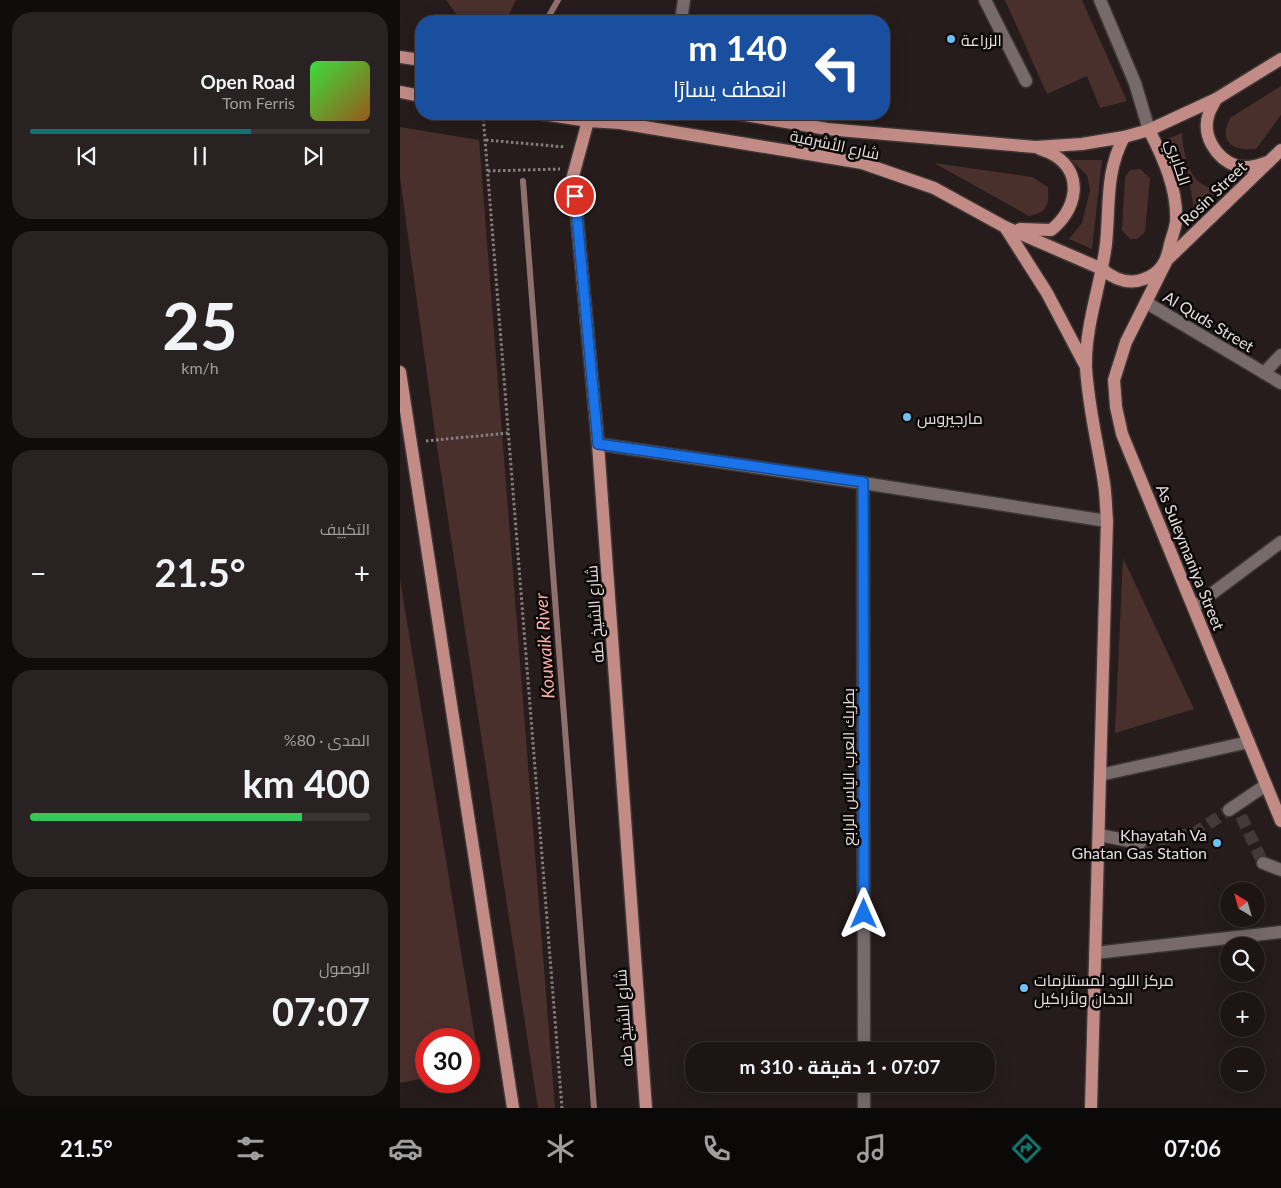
<!DOCTYPE html>
<html lang="ar">
<meta charset="utf-8">
<style>
body{margin:0;font-family:Lato,Cairo,sans-serif;background:#292222;color:#f1f3f6;direction:rtl;height:100vh;display:flex;flex-direction:column;font-size:19px;white-space:nowrap}
*{box-sizing:border-box;margin:0}
p{font-size:16px;color:#a09fa0}
.icon{flex:none;width:28px;height:28px;fill:none;stroke:currentColor;stroke-width:2;stroke-linecap:round;stroke-linejoin:round}
.map{position:relative;flex:1;overflow:hidden;direction:ltr}
.drawer{display:flex;flex-direction:column;gap:12px;padding:12px;background:#0f0c0b;width:400px}
.drawer>*{flex:none}
.guide{position:absolute;left:15px;top:15px;width:475px;height:105px;border-radius:20px;box-shadow:0 5px 20px #0002,0 0 0 1px #3a3434;direction:rtl;background:#1a4fa0;color:#fff;overflow:hidden}
.needle{width:32px;rotate:323deg}
.controls{position:absolute;left:820px;top:882px;display:grid;gap:10px}
.controls a{display:grid;place-items:center;width:45px;height:45px;border-radius:50%;background:#1c1514;box-shadow:0 5px 20px #0002,0 0 0 1px #3a3434;font-size:25px}
.speed{position:absolute;left:15px;top:1028px;display:flex;gap:10px;font-size:25px;font-weight:700;text-align:center}
.speed>*{display:grid;place-content:center;width:65px;height:65px;border-radius:50%;background:#1c1514;box-shadow:0 5px 20px #0002,0 0 0 1px #3a3434;line-height:1}
.speed .limit{border:8px solid #d22;background:#fff;color:#111}
.pin{position:absolute;display:grid;place-items:center;width:42px;height:42px;color:#fff;margin:-21px;border:2px solid #fff;border-radius:50%;box-shadow:0 1px 5px #0007}
.me{position:absolute;width:55px;margin:-28px;rotate:0deg;stroke-linejoin:round;filter:drop-shadow(0 0 4px #0008)}
.turn{display:flex;align-items:center;gap:18px;height:105px;padding:0 20px;font-size:22px}
.turn .icon{width:65px;height:65px;stroke-width:2.5}
.turn b{display:block;font-size:35px;line-height:42px}
.big{font-size:38px;font-weight:700;line-height:1.1}
.drawer .widget{flex:1;display:flex;flex-direction:column;justify-content:center;gap:8px;min-width:0;padding:0 18px;border-radius:20px;background:#292222}
.drawer .dial{align-items:center;gap:0}
.dial b{font-size:65px;line-height:1}
.song{display:flex;align-items:center;gap:15px}
.cover{width:60px;height:60px;border-radius:8px;background:linear-gradient(135deg,hsl(120 70% 55%),hsl(30 70% 35%))}
.played{height:5px;border-radius:2px;background:linear-gradient(90deg,#0f766e 65%,#3a3434 65%)}
.keys{display:flex;justify-content:space-around;direction:ltr}
.heat{display:flex;justify-content:space-between;align-items:center;font-size:28px;direction:ltr}
.charge{height:8px;border-radius:4px;background:linear-gradient(90deg,#34c759 80%,#3a3434 0)}
.trip{position:absolute;left:285px;top:1042px;width:310px;height:50px;border-radius:20px;background:#1c1514;box-shadow:0 5px 20px #0002,0 0 0 1px #3a3434;font-weight:700;line-height:50px;text-align:center;direction:rtl}
.tab-bar{display:flex;height:80px;justify-content:space-around;align-items:center;background:#0b0808;color:#a09fa0}
.tab-bar .icon{width:35px;height:35px}
.tab-bar .current{color:#0f766e}
.tab-bar b{font-size:22px;color:#f1f3f6}
main{display:flex;flex:1;min-height:0}
.map>svg:first-child{display:block}
.green{fill:#4a302d}
.lines{fill:none;stroke-linecap:round;stroke-linejoin:round}
.stream{stroke:#8f706d;stroke-width:6}
.minor-tunnel{stroke:#423938;stroke-width:12;stroke-dasharray:12 6;stroke-linecap:butt}
.minor-casing{stroke:#3d3635;stroke-width:15}
.major-casing{stroke:#3d3635;stroke-width:15}
.path{stroke:#867e7d;stroke-width:3;stroke-dasharray:2.5 2.5;stroke-linecap:butt}
.minor{stroke:#766b6a;stroke-width:12}
.major{stroke:#c38b85;stroke-width:12}
.route-casing{stroke:#114b97;stroke-width:12}
.route{stroke:#1a73e8;stroke-width:9}
.poi-dot{fill:#6ec2f3;stroke:#0b0807;stroke-width:2}
.labels{text-anchor:middle;dominant-baseline:central;stroke-width:5;stroke-linejoin:round;paint-order:stroke}
.poi-label{font-size:16px;fill:#e4dddc;stroke:#0b0807;text-anchor:start}
.street-label{font-size:16px;fill:#e4dddc;stroke:#0b0807}
.water-label{font-size:18px;font-style:italic;fill:#f8ada5;stroke:#0b0807}
</style>
<main>
<div class="map">
<svg width="881" height="1108" viewBox="0 0 881 1108">
<rect width="100%" height="100%" fill="#251c1b"/>
<!-- green -->
<g class="green">
<polygon points="46,0 116,0 106,21 61,21"/>
<polygon points="605,0 682,0 727,101 700,108 687,76 647,94"/>
<path d="M881 86V115L856 149C833 151 818 143 830 118Z"/>
<polygon points="0,127 79,140 155,1108 138,1108 36,440 0,177"/>
<path d="M782 133C783 149 787 175 802 184 807 187 812 189 817 191L794 210 788 173 777 147 767 139Z"/>
<polygon points="671,160 702,160 692,249 669,239 682,223 690,190 687,175"/>
<path d="M534 163 632 177 648 187C649 205 648 212 629 216Z"/>
<polygon points="740,169 750,178 745,232 737,239 730,239 722,230 725,177 730,170"/>
<polygon points="723,558 794,709 715,733"/>
<polygon points="0,579 80,1068 69,1070 69,1039 26,1039 26,1078 0,1083"/>
</g>
<g class="lines">
<!-- stream -->
<g class="stream">
<polyline points="146,21 158,0"/>
<polyline points="123,181 194,1108"/>
</g>
<!-- minor-tunnel -->
<g class="minor-tunnel">
<polyline points="841,816 863,863"/>
<polyline points="740,843 795,833 829,810"/>
</g>
<defs>
<g id="minor">
<polyline points="585,0 626,81"/>
<polyline points="700,0 735,83 749,130"/>
<polyline points="281,21 284,0"/>
<polyline points="747,303 881,383"/>
<polyline points="864,373 881,355"/>
<polyline points="198,444 463,483 707,521"/>
<polyline points="463,483 464,1051"/>
<polyline points="794,607 881,542"/>
<polyline points="700,775 849,742"/>
<polyline points="829,810 866,785"/>
<polyline points="699,835 740,843"/>
<polyline points="863,863 881,870"/>
<polyline points="695,953 881,932"/>
<polyline points="464,1084 464,1108"/>
</g>
<g id="major">
<polyline points="0,57 21,60"/>
<polyline points="0,92 21,96"/>
<path d="M816 99C814 103 811 108 809 113 801 135 816 159 837 166 848 169 859 165 868 162"/>
<path d="M143 114 188 121 220 123 462 163 534 188 605 227 702 269C714 279 729 285 744 279 761 273 767 261 770 244 772 237 775 229 776 222 778 190 763 157 749 130"/>
<polyline points="339,114 427,129 635,147 682,144 724,137 749,130 816,99 881,59"/>
<polyline points="188,121 173,176 198,444 246,1108"/>
<polyline points="881,150 767,260 726,342 714,380 716,407 722,434 881,821"/>
<polyline points="605,227 647,293 685,365"/>
<path d="M620 229 651 230C676 211 685 174 654 155 650 152 644 151 640 149"/>
<polyline points="0,372 113,1108"/>
<path d="M691 1108 707 521C706 509 706 496 704 483 698 445 688 406 686 367 685 325 701 285 706 244 710 205 705 173 724 137"/>
</g>
</defs>
<!-- minor casing -->
<use href="#minor" class="minor-casing"/>
<!-- major casing -->
<use href="#major" class="major-casing"/>
<!-- path -->
<g class="path">
<polyline points="83,114 162,1108"/>
<polyline points="86,140 165,147"/>
<polyline points="88,171 160,169"/>
<polyline points="26,441 108,433"/>
</g>
<!-- minor -->
<use href="#minor" class="minor"/>
<!-- major -->
<use href="#major" class="major"/>
</g>
<g class="lines">
<defs>
<polyline id="route" points="175,196 198,444 463,482 464,914"/>
</defs>
<!-- route casing -->
<use href="#route" class="route-casing"/>
<!-- route -->
<use href="#route" class="route"/>
</g>
<!-- markers -->
<g class="poi-dot">
<circle cx="551" cy="39" r="5"/>
<circle cx="507" cy="417" r="5"/>
<circle cx="817" cy="843" r="5"/>
<circle cx="624" cy="988" r="5"/>
</g>
<g class="labels">
<!-- poi labels -->
<g class="poi-label">
<text x="561" y="39">الزراعة</text>
<text x="517" y="417">مارجيروس</text>
<text x="807" y="834" text-anchor="end">Khayatah Va<tspan x="807" dy="18">Ghatan Gas Station</tspan></text>
<text x="634" y="979">مركز اللود لمستلزمات<tspan x="634" dy="18">الدخان ولأراكيل</tspan></text>
</g>
<!-- street labels -->
<g class="street-label">
<text transform="translate(435 144) rotate(12)">شارع الأشرفية</text>
<text transform="translate(779 162) rotate(72)">الكابري</text>
<text transform="translate(813 193) rotate(-44)">Rosin Street</text>
<text transform="translate(809 321) rotate(31)">Al Quds Street</text>
<text transform="translate(791 557) rotate(68)">As Suleymaniya Street</text>
<text transform="translate(194 614) rotate(-94)">شارع الشيخ طه</text>
<text transform="translate(447 767) rotate(-90)">بطريك العرب الياس الرابع</text>
<text transform="translate(223 1018) rotate(-94)">شارع الشيخ طه</text>
</g>
<!-- water labels -->
<g class="water-label">
<text transform="translate(144 646) rotate(-94)">Kouwaik River</text>
</g>
</g>
</svg>
<div class="controls">
<a><svg class="needle" viewBox="-14 -14 28 28"><path d="M0-13l5 13h-10z" fill="#e53935"/><path d="M0 13l5-13h-10z" fill="#a09fa0"/></svg></a>
<a><svg class="icon" aria-label="search" viewBox="0 0 24 24"><circle cx="10" cy="10" r="6"/><path d="M15 15l6 6"/></svg></a>
<a>+</a>
<a>−</a>
</div>
<div class="speed"><div class="limit">30</div></div>
<div class="pin" style="left:175px;top:196px;background:#d93025"><svg class="icon" aria-label="arrive" viewBox="0 0 24 24"><path d="M6 21V4h12l-3 4 3 4H6"/></svg></div>
<svg class="me" style="left:464px;top:914px" viewBox="-20 -20 40 40"><path d="M0-17L14 15 0 8-14 15z" fill="#1a73e8" stroke="#fff" stroke-width="4"/></svg>
<div class="trip">07:07 · 1 دقيقة · 310 m</div>
<div class="guide">
<div class="turn"><svg class="icon" aria-label="left" viewBox="0 0 24 24"><path d="M17 20v-9H6M10 6l-5 5 5 5"/></svg><div><b>140 m</b>انعطف يسارًا</div></div>
</div>
</div>
<section class="drawer">
<div class="widget">
<div class="song"><i class="cover"></i><div><b>Open Road</b><p>Tom Ferris</p></div></div>
<div class="played"></div>
<div class="keys"><svg class="icon" aria-label="previous" viewBox="0 0 24 24"><path d="M18 5L8 12l10 7zM5 5v14"/></svg><svg class="icon" aria-label="pause" viewBox="0 0 24 24"><path d="M8 5v14M16 5v14"/></svg><svg class="icon" aria-label="next" viewBox="0 0 24 24"><path d="M6 5l10 7-10 7zM19 5v14"/></svg></div>
</div>
<div class="widget dial"><b>25</b><p>km/h</p></div>
<div class="widget"><p>التكييف</p>
<div class="heat"><a>−</a><b class="big">21.5°</b><a>+</a></div>
</div>
<div class="widget"><p>المدى · 80%</p><b class="big">400 km</b><div class="charge"></div></div>
<div class="widget"><p>الوصول</p><b class="big">07:07</b></div>
</section>
</main>
<nav class="tab-bar">
<b>07:06</b>
<svg class="icon current" aria-label="directions" viewBox="0 0 24 24"><path d="M12 3l9 9-9 9-9-9zM9 14v-3h6M13 9l2 2-2 2"/></svg>
<svg class="icon" aria-label="music" viewBox="0 0 24 24"><path d="M9 18V5l10-2v13"/><circle cx="6" cy="18" r="3"/><circle cx="16" cy="16" r="3"/></svg>
<svg class="icon" aria-label="phone" viewBox="0 0 24 24"><path d="M5 4h4l2 5-3 2q2 4 5 5l2-3 5 2v4C11 20 4 13 5 4z"/></svg>
<svg class="icon" aria-label="climate" viewBox="0 0 24 24"><path d="M12 3v18M4 7l16 10M4 17L20 7"/></svg>
<svg class="icon" aria-label="car" viewBox="0 0 24 24"><path d="M5 17H2v-5l4-1 3-4h7l3 4 3 1v5h-3M9 17h6M6 11h13"/><circle cx="7" cy="17" r="2"/><circle cx="17" cy="17" r="2"/></svg>
<svg class="icon" aria-label="filters" viewBox="0 0 24 24"><path d="M4 7h16M4 17h16"/><circle cx="9" cy="7" r="2"/><circle cx="15" cy="17" r="2"/></svg>
<b>21.5°</b>
</nav>
